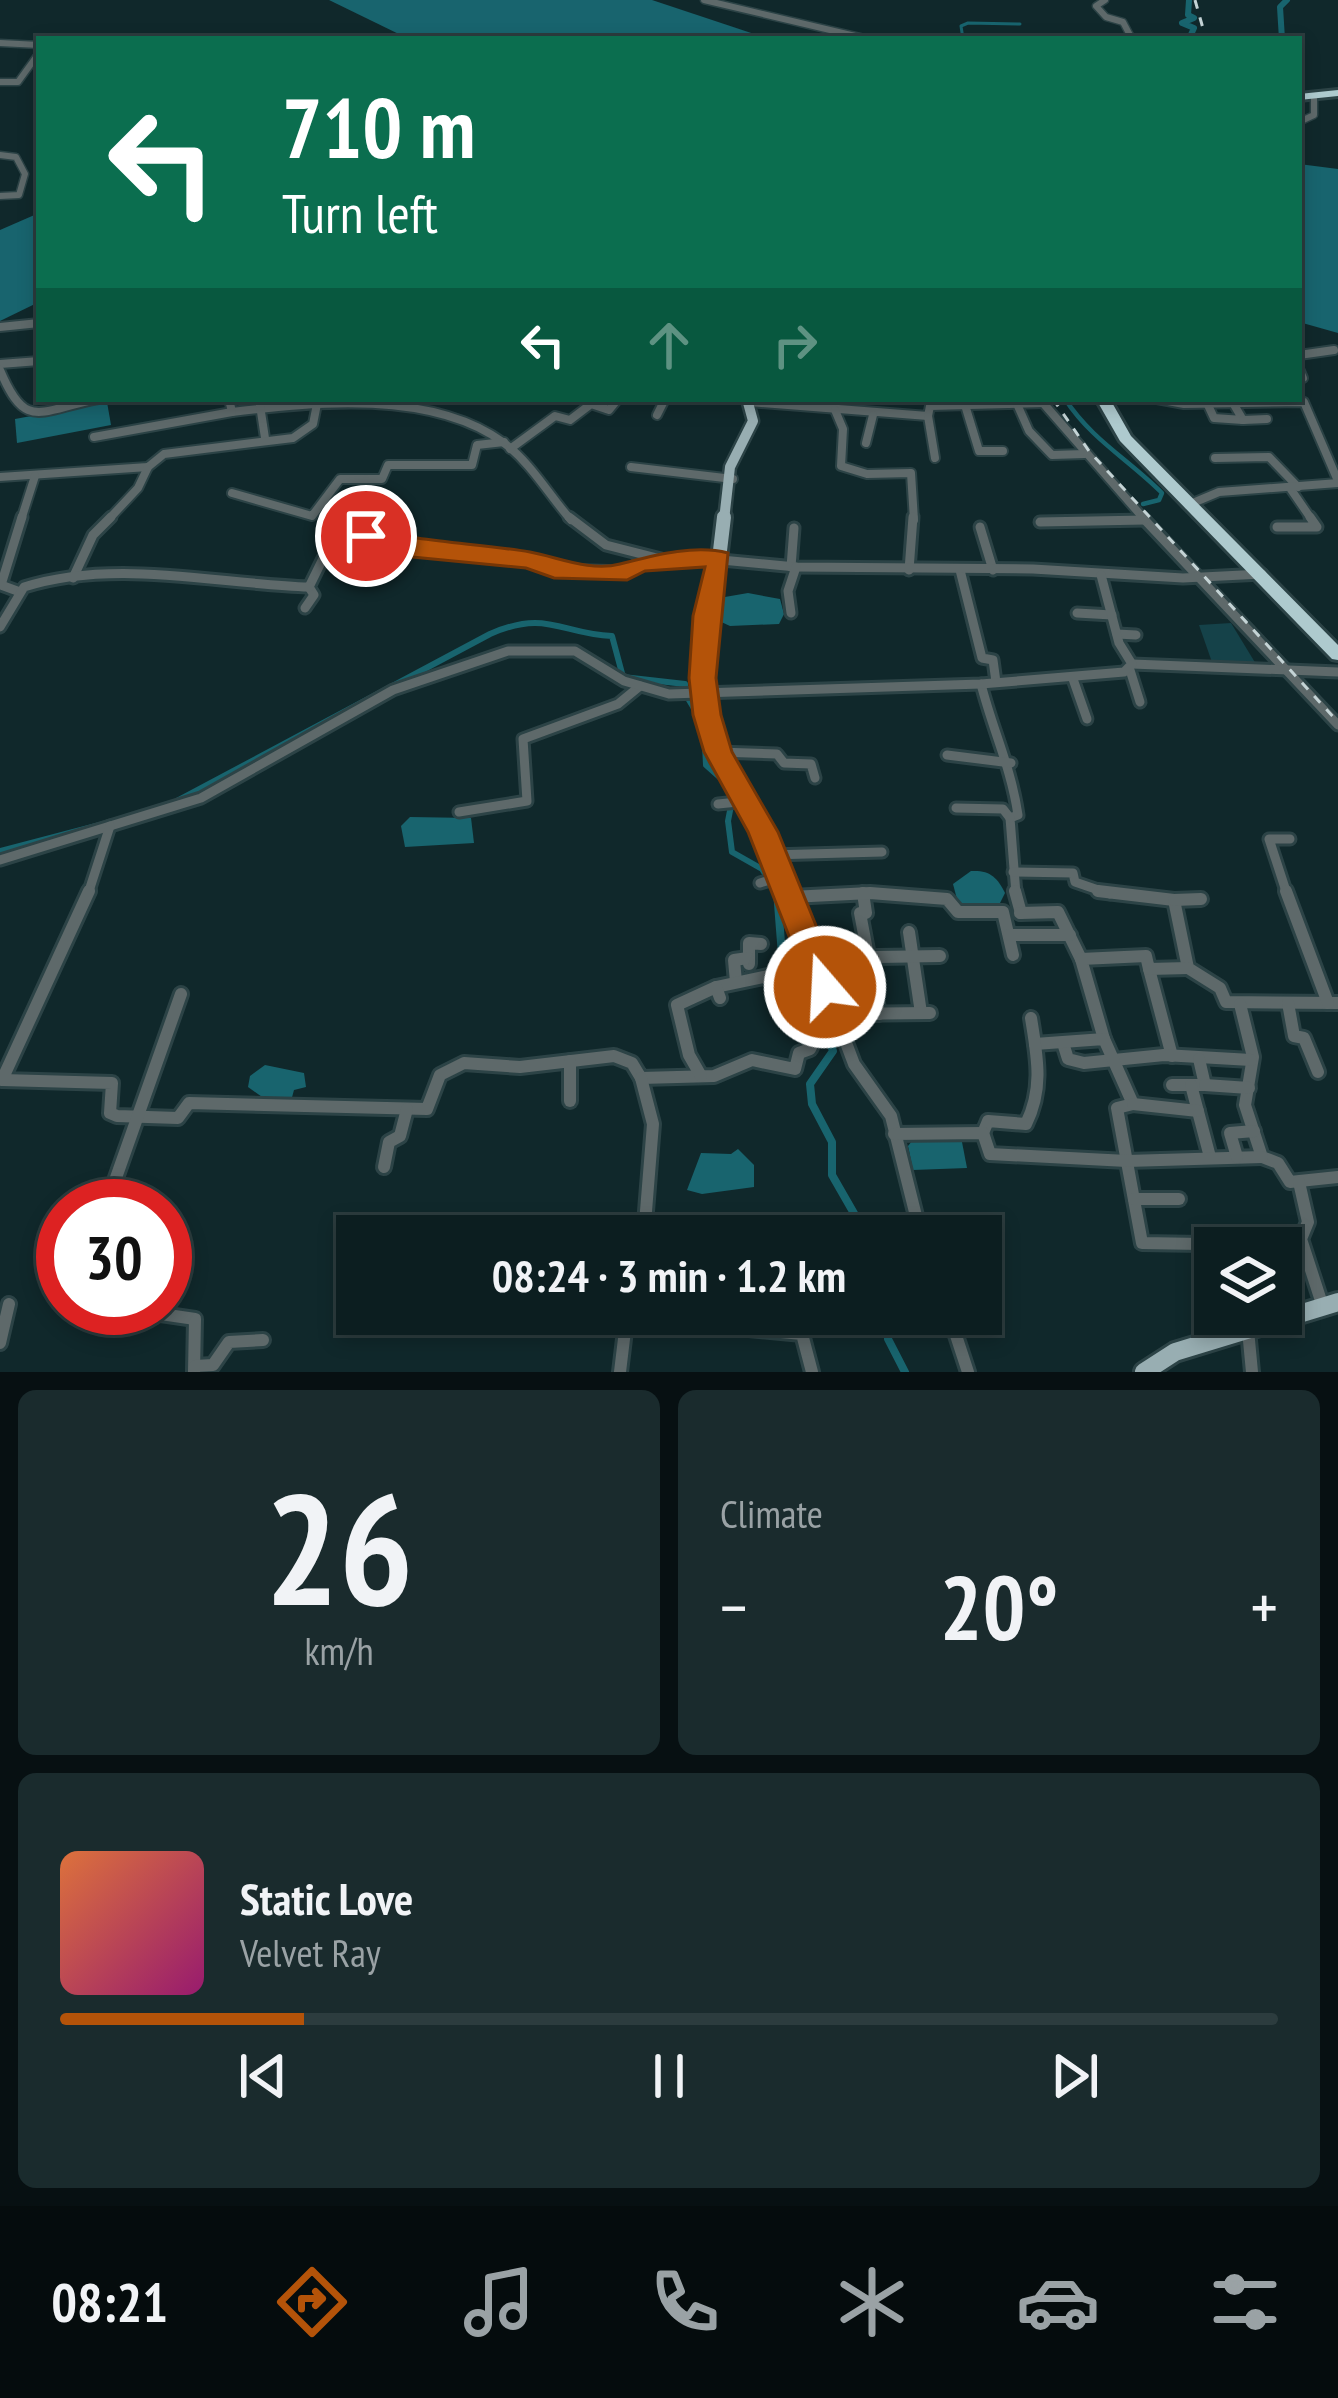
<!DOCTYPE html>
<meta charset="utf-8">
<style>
body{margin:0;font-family:"PT Sans Narrow",sans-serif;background:#1a2b2d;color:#f1f3f6;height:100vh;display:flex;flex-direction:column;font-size:45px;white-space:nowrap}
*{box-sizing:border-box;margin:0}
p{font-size:39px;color:#9aa2a5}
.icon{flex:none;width:66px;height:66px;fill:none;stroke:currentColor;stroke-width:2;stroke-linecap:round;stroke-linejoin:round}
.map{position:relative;height:1372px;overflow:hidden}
.sheet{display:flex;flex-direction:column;gap:18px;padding:18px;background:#071012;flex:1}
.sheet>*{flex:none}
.banner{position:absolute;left:36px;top:36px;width:1266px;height:366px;border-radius:0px;box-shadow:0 6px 18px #0003,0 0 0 3px #2c3c3e;background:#0b6e4f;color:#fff;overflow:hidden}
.fabs{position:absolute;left:1194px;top:1227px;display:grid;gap:24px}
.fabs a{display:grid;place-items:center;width:108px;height:108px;border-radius:0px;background:#0c1e20;box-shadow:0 6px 18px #0003,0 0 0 3px #2c3c3e;font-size:60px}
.speed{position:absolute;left:36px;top:1179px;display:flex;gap:24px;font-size:60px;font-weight:700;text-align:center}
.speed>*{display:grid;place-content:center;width:156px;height:156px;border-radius:50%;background:#0c1e20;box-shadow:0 6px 18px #0003,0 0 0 3px #2c3c3e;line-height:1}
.speed .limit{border:18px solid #d22;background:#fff;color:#111}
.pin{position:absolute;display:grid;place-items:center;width:102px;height:102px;color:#fff;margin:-51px;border:6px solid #fff;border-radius:50%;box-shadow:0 3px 12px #0007}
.me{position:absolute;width:132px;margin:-66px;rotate:341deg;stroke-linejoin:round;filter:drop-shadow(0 0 9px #0008)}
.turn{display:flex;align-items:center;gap:42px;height:252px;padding:0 48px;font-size:54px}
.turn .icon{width:156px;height:156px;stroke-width:2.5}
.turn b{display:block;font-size:84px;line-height:102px}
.lanes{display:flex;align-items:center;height:114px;padding:0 48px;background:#0003;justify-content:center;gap:60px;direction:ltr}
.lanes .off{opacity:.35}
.big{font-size:90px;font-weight:800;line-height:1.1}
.sheet .tile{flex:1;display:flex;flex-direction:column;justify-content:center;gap:18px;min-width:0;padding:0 42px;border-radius:18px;background:#1a2b2d}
.sheet .dial{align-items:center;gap:0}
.dial b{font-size:156px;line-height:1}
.song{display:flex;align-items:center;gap:36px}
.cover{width:144px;height:144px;border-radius:18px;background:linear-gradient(135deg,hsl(20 70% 55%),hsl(320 70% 35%))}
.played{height:12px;border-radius:6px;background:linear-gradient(90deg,#b45309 20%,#2c3c3e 20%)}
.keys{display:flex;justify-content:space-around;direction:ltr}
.heat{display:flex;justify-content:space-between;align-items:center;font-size:66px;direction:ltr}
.sheet .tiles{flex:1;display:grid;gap:18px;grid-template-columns:1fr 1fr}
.tile:last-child{grid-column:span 2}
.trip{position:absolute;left:336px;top:1215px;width:666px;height:120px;border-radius:0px;background:#0c1e20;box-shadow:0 6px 18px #0003,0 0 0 3px #2c3c3e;font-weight:800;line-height:120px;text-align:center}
.menu{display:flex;height:192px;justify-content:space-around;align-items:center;background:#050c0d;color:#9aa2a5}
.menu .icon{width:84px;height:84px}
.menu .current{color:#b45309}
.menu b{font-size:54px;color:#f1f3f6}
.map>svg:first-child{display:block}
.green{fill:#154249}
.water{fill:#18646e}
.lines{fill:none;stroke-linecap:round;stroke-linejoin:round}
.stream{stroke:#18646e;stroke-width:3}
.canal-far2{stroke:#18646e;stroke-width:4.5}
.canal-far1{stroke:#18646e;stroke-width:6}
.canal{stroke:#18646e;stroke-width:8}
.river{stroke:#18646e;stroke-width:6}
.minor-far3-casing{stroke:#2c4346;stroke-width:9}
.minor-far2-casing{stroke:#2c4346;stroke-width:12}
.minor-far1-casing{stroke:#2c4346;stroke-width:15}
.minor-casing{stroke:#2c4346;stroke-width:18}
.major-far2-casing{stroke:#2c4346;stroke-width:15}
.major-far1-casing{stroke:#2c4346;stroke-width:20}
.major-casing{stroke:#2c4346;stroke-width:24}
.highway-casing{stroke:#2c4346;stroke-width:6}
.minor-far3{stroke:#5e696a;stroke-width:6}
.minor-far2{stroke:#5e696a;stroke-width:8}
.minor-far1{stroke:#5e696a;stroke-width:9}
.minor{stroke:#5e696a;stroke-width:12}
.major-far2{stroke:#98aeb2;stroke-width:10}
.major-far1{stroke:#98aeb2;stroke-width:14}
.major{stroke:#98aeb2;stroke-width:18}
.highway{fill:#aecace;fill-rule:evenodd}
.rail{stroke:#c4d3d5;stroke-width:3;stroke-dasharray:9 9;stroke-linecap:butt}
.route{fill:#b45309;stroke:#753606;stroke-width:3}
</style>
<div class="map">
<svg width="1338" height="1372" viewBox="0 0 1338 1372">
<rect width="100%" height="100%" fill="#10282b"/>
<!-- green -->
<polygon class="green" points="1231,623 1259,669 1214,668 1199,625"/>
<!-- water -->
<g class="water">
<polygon points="329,0 652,0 769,39 409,39"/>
<polygon points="1299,164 1338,169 1338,333 1299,322"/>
<polygon points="39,213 39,302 0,321 0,230"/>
<polygon points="107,402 111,425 17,443 15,419"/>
<polygon points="748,593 780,599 784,614 779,624 730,626 717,620 719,598"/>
<polygon points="410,817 471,818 474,843 405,847 401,826"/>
<path d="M971 871C990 870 997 877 1005 893L1000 903H958L953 884Z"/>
<polygon points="265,1065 304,1073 306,1087 294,1090 291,1101 265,1099 248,1087 250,1076"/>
<polygon points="912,1141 962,1142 967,1168 913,1170 908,1146"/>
<polygon points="738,1149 754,1165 754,1187 702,1194 687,1190 701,1153 731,1154"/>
</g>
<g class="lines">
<!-- stream -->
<polyline class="stream" points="963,39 961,26 968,23 1020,24"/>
<!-- canal-far2 -->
<path class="canal-far2" d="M1065 399C1092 440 1128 459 1162 493L1159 500 1143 504"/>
<!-- canal-far1 -->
<g class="canal-far1">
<polyline points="686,695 704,725 706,765 734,790 728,821 732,852 762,869 778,894"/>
<path d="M177 801 490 634C547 609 561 634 612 636L623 677 685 684V690"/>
<polyline points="0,851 119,820"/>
</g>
<!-- canal -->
<g class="canal">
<polyline points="777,891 784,981 821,1015 833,1051 810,1084 812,1104 832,1142 832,1175 867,1236"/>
<polyline points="887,1314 888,1339 905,1372"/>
</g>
<!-- river -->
<g class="river">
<polyline points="1189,0 1188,15 1194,18 1182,23 1194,28 1189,39"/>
<polyline points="1282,39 1280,7 1287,0"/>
<polyline points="1299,96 1299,113"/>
</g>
<defs>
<g id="minor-far3">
<polyline points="704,0 868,39"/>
<polyline points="1105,0 1096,6 1106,17 1123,22 1132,39"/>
<polyline points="0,43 39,45"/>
<polyline points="0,82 18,82 39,53"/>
<polyline points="1299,122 1314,115 1314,98"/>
<polyline points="0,155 16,157 25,174 19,195 0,196"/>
</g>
<g id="minor-far2">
<polyline points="0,327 39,323"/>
<polyline points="1299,355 1334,350"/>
<polyline points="0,364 39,361"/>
<polyline points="1299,369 1303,378"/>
<path d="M0 370C26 432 39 410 98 399"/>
<path d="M229 399 232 412C314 402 433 390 504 443 531 463 549 495 571 520"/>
<polyline points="259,399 265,438"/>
<polyline points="1157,399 1184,404 1304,402 1338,481"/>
<polyline points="749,402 928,416 930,406 1044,403"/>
<polyline points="1207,403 1214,418 1243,420 1233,403"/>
<polyline points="1017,404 1029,431 1052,455 1085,454"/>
<polyline points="1044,404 1145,520"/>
<polyline points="965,405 979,451 1003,451"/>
<polyline points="835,410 843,429 841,466 867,474 911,473 914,520"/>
<polyline points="657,415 665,399"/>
<polyline points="928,416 935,458"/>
<polyline points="1243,420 1267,419"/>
<polyline points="94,437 232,412"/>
<polyline points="866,443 873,415"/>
<polyline points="510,449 555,416 570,420 591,404 609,410 618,399"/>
<polyline points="1215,458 1269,457 1298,487"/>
<polyline points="631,467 733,479"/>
<polyline points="0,477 148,467 164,454 293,438 313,424 318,399"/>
<polyline points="1290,488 1312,520"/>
<polyline points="232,493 312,516 340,479 382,479 388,465 472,465 477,445 504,442"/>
<polyline points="1188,505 1219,492 1338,483"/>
<polyline points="21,520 35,476"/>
<polyline points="108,520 138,488 148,467"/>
</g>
<g id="minor-far1">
<polyline points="569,517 606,545 661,559"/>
<polyline points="1142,517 1338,725"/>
<polyline points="1040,522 1145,520"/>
<polyline points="980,527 993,570"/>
<polyline points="1277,527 1317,527 1310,517"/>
<path d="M719 559C680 717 729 757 790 894"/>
<polyline points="791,567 794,528"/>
<polyline points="909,570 913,517"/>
<polyline points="960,570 982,658 993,660 996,682"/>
<polyline points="73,578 93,535 111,517"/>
<polyline points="20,592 1,585 22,517"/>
<polyline points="305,608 314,595 309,587 340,524 382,544 531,560 554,570 627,572 639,563 700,558 796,567 1033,569 1183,578 1262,574"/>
<polyline points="791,613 788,591 796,567"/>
<polyline points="1077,613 1112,615"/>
<path d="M0 627 24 587C115 558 216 584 309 587"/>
<polyline points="1117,634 1136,635"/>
<polyline points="1132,664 1338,672"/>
<polyline points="1130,670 1140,702"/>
<polyline points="1073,679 1087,719"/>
<path d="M981 684C993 731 1011 767 1018 815L1010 818 1016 894"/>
<polyline points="718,752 777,754 784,763 811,764 815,778"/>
<polyline points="947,755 1011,763"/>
<polyline points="718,804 748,801"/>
<polyline points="956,808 1003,809 1010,818"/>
<polyline points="459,812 527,801 523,739 618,704 640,686"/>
<polyline points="770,855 882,852"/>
<polyline points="0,860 201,798 393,690 508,651 575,651 624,681 669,694 981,684 1124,672 1132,664 1119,643 1101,575"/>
<polyline points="1013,872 1073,873 1075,882 1110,894"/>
<polyline points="760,883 780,877"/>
<polyline points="88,894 110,826"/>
<polyline points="859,894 877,894"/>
<polyline points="1287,894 1269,839 1290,839"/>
</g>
<g id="minor">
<polyline points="89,891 2,1080 112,1083 110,1113 117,1116 178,1118 189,1103 427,1109 440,1075 464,1063 520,1067 614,1056 632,1063 641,1078 714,1076 752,1060 795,1069 799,1053 810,1049 815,1039"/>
<polyline points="789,891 854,1064 891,1116 921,1236"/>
<polyline points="1015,891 1021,913"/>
<polyline points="1098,891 1174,900 1188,968 1220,988 1226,1002 1338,1003"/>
<polyline points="1286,891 1328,1003"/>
<polyline points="863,893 866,913 860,913 879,1014"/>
<polyline points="791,897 870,893 947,899 958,912 1003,912 1013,955"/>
<polyline points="1174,900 1201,899"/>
<polyline points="1020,913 1058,912 1081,959"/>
<polyline points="909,932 921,1013"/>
<polyline points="1009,935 1070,935"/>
<polyline points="816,958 940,956"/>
<polyline points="749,964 749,943 761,944"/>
<polyline points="1149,969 1172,1056"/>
<polyline points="736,982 734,960 748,958"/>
<polyline points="716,987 768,976"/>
<polyline points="1288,1003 1294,1036 1304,1038 1318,1072"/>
<polyline points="1240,1004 1253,1057 1245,1105 1262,1157 1278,1163 1290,1182 1338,1177"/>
<polyline points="835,1014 930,1013"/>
<polyline points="1104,1039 1081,959 1146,956 1149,969 1188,968"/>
<polyline points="1063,1043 1068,1059 1084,1063 1164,1055 1251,1060"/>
<polyline points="1035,1044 1104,1039 1133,1104 1117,1108 1142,1243 1202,1244 1207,1272 1215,1272"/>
<polyline points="570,1061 570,1101"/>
<polyline points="701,1076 689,1055 677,1005 716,987 720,998"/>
<polyline points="641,1078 653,1124 644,1236"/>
<polyline points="1172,1085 1205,1085 1199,1059"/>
<polyline points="1191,1085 1210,1157"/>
<polyline points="1205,1085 1249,1088"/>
<polyline points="1133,1104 1198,1111"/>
<path d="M983 1133 988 1121 1026 1124C1044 1088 1037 1056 1031 1018"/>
<polyline points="894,1134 983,1133 990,1154 1127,1161 1262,1157"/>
<polyline points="1237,1157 1230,1133 1254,1131"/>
<polyline points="384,1167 389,1142 400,1136 407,1109"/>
<polyline points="1299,1182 1308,1222 1301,1239 1323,1307"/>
<polyline points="1134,1199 1179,1199"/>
<polyline points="106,1206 181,994"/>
<polyline points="161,1308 161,1314 195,1319 194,1372"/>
<polyline points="949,1314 968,1372"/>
<polyline points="706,1325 802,1334 812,1372"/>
<polyline points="1248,1330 1252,1372"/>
<polyline points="0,1343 9,1304"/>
<polyline points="195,1366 213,1365 229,1342 263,1340"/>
<polyline points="620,1372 627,1314"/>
</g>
<polyline id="major-far2" points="724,520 730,467 753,421 747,399"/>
<polyline id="major-far1" points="719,559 724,517"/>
<polyline id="major" points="1144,1372 1175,1352 1338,1302"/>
<g id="highway">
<polygon points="1338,90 1338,96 1299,100 1299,94"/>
<polygon points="1096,399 1110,399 1131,436 1338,645 1338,660 1332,659 1120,441"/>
</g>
</defs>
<!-- minor-far3 casing -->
<use href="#minor-far3" class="minor-far3-casing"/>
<!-- minor-far2 casing -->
<use href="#minor-far2" class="minor-far2-casing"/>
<!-- minor-far1 casing -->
<use href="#minor-far1" class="minor-far1-casing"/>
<!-- minor casing -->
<use href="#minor" class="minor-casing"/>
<!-- major-far2 casing -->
<use href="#major-far2" class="major-far2-casing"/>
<!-- major-far1 casing -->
<use href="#major-far1" class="major-far1-casing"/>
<!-- major casing -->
<use href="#major" class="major-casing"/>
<!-- highway casing -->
<use href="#highway" class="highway-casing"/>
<!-- minor-far3 -->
<use href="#minor-far3" class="minor-far3"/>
<!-- minor-far2 -->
<use href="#minor-far2" class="minor-far2"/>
<!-- minor-far1 -->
<use href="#minor-far1" class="minor-far1"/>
<!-- minor -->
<use href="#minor" class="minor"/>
<!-- major-far2 -->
<use href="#major-far2" class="major-far2"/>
<!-- major-far1 -->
<use href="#major-far1" class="major-far1"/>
<!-- major -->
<use href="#major" class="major"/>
<!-- highway -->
<use href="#highway" class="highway"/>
<!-- rail -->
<g class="rail">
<polyline points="1195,0 1206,39"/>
<polyline points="1053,399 1089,451 1338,722"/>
</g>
</g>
<!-- route -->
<path class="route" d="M366 528C421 542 474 543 530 552 558 557 590 572 620 564 652 556 694 544 728 553L716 678 721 715 732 752 778 832 841 987 837 997H813L748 832 704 752 693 715 689 678 693 616 705 567 645 571 627 580 554 578 526 568 402 556 354 536Z"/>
</svg>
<div class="fabs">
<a><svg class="icon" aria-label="layers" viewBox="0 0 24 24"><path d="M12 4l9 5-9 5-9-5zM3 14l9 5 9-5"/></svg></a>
</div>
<div class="speed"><div class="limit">30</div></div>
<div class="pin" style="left:366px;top:536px;background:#d93025"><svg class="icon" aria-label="arrive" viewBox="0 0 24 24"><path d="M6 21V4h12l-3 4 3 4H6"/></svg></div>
<svg class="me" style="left:825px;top:987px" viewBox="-20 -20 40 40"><circle r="17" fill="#b45309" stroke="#fff" stroke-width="3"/><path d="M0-11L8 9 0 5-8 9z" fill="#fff"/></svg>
<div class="trip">08:24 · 3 min · 1.2 km</div>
<div class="banner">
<div class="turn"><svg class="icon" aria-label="left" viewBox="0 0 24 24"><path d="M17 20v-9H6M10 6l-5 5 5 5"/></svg><div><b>710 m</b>Turn left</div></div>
<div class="lanes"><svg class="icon" aria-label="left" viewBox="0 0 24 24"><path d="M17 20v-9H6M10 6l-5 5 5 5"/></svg><svg class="icon off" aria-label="ahead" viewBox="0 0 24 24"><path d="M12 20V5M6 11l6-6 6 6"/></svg><svg class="icon off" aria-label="right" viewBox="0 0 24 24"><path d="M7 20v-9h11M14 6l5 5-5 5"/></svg></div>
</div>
</div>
<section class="sheet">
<div class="tiles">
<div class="tile dial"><b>26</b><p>km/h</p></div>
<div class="tile"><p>Climate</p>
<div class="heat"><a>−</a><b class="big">20°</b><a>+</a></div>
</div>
<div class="tile">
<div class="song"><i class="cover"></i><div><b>Static Love</b><p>Velvet Ray</p></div></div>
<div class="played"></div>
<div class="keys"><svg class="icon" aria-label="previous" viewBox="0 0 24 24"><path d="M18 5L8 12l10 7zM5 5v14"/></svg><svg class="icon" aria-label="pause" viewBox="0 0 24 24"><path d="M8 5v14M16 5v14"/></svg><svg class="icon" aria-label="next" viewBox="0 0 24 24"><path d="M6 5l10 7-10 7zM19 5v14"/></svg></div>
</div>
</div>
</section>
<nav class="menu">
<b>08:21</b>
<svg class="icon current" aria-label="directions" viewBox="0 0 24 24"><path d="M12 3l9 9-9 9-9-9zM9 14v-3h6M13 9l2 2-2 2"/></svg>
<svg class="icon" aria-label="music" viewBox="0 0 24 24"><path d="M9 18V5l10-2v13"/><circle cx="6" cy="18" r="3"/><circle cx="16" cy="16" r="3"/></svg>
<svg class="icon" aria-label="phone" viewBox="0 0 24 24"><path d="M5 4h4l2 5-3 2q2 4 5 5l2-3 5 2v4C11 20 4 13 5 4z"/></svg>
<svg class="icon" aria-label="climate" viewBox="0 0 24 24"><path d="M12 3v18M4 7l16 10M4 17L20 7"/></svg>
<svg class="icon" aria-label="car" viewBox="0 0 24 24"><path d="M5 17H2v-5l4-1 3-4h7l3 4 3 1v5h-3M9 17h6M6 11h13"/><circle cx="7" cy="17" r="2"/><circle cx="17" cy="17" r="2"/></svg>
<svg class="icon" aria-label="filters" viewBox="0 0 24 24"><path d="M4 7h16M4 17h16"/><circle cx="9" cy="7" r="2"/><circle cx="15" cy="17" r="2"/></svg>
</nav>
